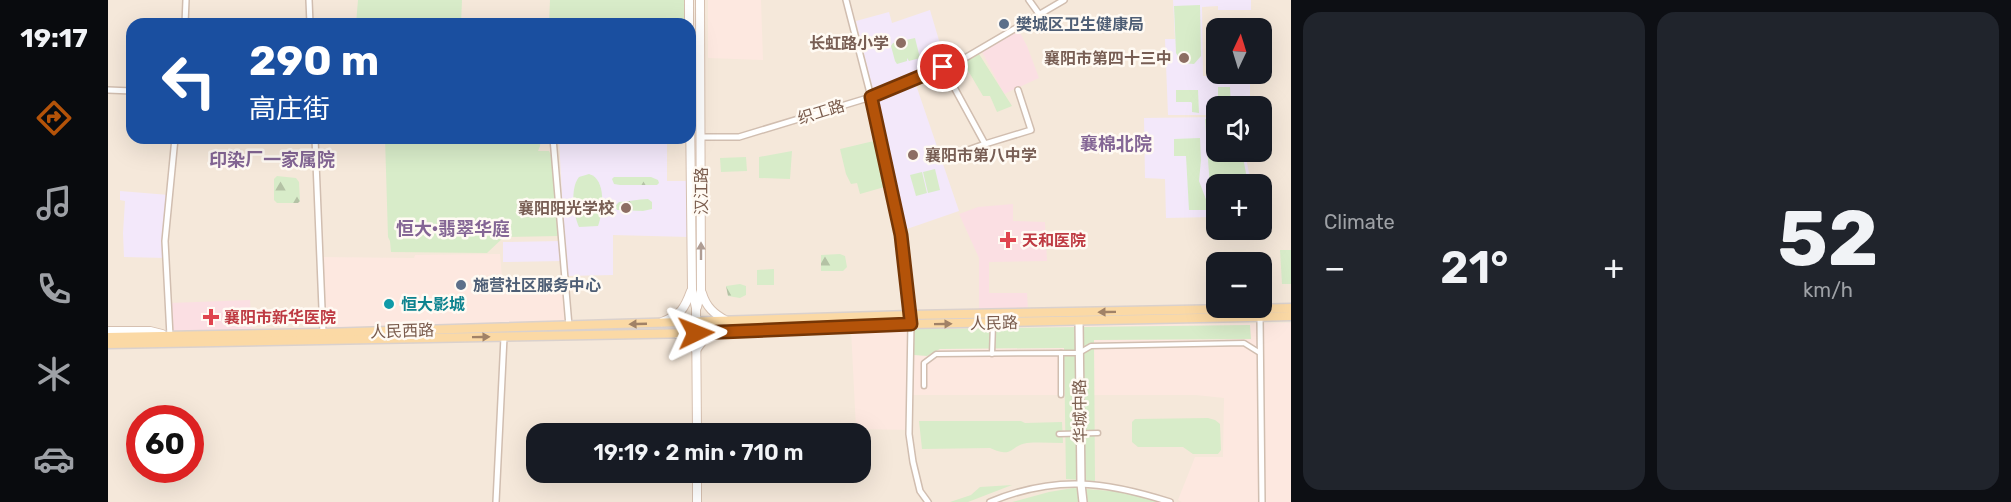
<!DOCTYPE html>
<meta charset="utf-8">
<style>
body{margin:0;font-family:Rubik,"Noto Sans SC",sans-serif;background:#20242c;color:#f1f3f6;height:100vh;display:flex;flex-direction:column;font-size:22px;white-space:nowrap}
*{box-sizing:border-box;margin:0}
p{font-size:20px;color:#9ea1a6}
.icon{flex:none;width:33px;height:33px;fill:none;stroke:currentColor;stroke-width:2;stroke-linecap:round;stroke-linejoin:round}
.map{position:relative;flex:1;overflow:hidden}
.side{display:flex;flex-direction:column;gap:12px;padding:12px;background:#0d0f14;width:720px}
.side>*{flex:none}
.top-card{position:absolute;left:18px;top:18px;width:570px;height:126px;border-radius:18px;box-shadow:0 6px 24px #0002;background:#1a4fa0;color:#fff;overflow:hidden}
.needle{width:39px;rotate:4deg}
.tools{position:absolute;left:1098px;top:18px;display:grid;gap:12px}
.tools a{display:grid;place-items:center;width:66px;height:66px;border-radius:12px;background:#171b24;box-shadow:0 6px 24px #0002;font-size:30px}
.speed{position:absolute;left:18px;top:405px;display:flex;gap:12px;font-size:30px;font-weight:700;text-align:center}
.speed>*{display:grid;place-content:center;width:78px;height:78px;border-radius:50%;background:#171b24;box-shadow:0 6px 24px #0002;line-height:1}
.speed .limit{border:9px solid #d22;background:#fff;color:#111}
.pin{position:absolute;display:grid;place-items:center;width:51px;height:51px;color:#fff;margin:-26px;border:3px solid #fff;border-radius:50%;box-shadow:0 2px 6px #0007}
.me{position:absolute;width:66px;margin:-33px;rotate:88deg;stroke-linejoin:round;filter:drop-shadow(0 0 4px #0008)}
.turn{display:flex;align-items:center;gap:21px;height:126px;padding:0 24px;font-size:27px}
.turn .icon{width:78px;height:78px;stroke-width:2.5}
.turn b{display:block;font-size:42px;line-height:51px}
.big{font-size:45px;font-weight:600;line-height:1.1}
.side .card{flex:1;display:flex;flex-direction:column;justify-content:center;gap:9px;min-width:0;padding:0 21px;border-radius:18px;background:#20242c}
.side .dial{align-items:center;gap:0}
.dial b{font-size:78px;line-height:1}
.heat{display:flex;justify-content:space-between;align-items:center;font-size:33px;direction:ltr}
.side .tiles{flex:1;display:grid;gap:12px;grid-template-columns:repeat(2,1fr)}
.trip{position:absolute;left:418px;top:423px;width:345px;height:60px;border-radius:18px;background:#171b24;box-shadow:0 6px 24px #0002;font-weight:600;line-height:60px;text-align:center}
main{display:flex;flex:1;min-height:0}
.tab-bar{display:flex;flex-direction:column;width:108px;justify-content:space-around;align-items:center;background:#090b0e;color:#9ea1a6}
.tab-bar .icon{width:42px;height:42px}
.tab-bar .current{color:#b45309}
.tab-bar b{font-size:27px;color:#f1f3f6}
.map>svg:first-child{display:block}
.residential{fill:#f5e8da;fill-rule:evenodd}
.commercial{fill:#fde8e0}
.education{fill:#f3e8fa}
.medical{fill:#fbdfe3}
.green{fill:#d8ecc9}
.forest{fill:url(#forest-firs)}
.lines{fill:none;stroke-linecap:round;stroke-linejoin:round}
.pedestrian-casing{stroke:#d1beb0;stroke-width:7}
.minor-casing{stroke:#d1beb0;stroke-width:8}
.tertiary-casing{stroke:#d1beb0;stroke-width:10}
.secondary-casing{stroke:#d6c0b0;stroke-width:10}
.primary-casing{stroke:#dad1cd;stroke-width:11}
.pedestrian{stroke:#fff;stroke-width:4}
.minor{stroke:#fff;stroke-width:5}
.tertiary{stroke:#fff;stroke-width:7}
.secondary{stroke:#fff;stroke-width:8}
.primary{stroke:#fbd9a5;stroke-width:8}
.oneway{fill:#af9d94}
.oneway2{fill:#a18267}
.route-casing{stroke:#753606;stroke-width:15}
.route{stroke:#b45309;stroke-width:10}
.service-dot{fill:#5c6f8a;stroke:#fffaf3;stroke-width:2}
.education-dot{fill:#8d6e63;stroke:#fffaf3;stroke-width:2}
.health-dot{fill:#e0444e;stroke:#fffaf3;stroke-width:2}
.culture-dot{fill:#0f9aa8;stroke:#fffaf3;stroke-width:2}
.labels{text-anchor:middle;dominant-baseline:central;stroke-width:5;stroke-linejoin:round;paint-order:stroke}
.service-label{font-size:16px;font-weight:bold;fill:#4e5e75;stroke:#fffaf3;text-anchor:start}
.education-label{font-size:16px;font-weight:bold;fill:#785e54;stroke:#fffaf3;text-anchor:end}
.street-label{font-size:16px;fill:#7a5c4d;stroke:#fffaf3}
.health-label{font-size:16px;font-weight:bold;fill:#be3a42;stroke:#fffaf3;text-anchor:start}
.culture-label{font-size:16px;font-weight:bold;fill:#0d838f;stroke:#fffaf3;text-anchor:start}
.neighbourhood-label{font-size:18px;font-weight:bold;fill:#846695;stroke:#fffaf3}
</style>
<main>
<nav class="tab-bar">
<b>19:17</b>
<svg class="icon current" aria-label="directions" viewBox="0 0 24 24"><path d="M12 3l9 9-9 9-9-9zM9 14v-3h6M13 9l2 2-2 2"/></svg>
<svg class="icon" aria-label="music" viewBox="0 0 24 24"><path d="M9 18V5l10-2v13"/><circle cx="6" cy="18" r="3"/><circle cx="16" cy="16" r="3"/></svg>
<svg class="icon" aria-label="phone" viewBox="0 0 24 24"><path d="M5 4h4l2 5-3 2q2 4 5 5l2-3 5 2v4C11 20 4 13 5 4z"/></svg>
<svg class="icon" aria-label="climate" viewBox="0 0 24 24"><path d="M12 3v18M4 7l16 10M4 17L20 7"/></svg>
<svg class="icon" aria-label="car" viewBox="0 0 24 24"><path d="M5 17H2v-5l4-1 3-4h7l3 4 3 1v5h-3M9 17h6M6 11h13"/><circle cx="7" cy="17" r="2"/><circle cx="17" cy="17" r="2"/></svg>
</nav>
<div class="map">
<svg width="1183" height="502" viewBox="0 0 1183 502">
<defs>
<pattern id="forest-firs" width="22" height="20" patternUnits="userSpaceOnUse" patternTransform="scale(1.5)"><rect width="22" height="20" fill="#d8ecc9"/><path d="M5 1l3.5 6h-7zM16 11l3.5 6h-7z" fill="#b4c2a5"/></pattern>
</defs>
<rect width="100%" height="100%" fill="#fdf6ec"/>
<!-- residential -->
<path class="residential" d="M0 0H1183V502H0ZM24 24H582V138H24ZM1108 28H1154V74H1108ZM1108 106H1154V152H1108ZM1108 184H1154V230H1108ZM1108 262H1154V308H1108ZM32 418H82V470H32ZM429 434H753V472H429Z"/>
<!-- commercial -->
<g class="commercial">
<polygon points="600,0 653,0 655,60 600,58"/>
<polygon points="392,254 394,277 457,277 461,326 215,333 212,257 306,258 307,255"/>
<polygon points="1183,323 1183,502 1074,502 1070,500 1087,457 1115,457 1116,398 1088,395 804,395 804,430 748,429 743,329 805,327"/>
</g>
<!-- education -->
<g class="education">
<polygon points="1065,0 1143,0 1143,10 1110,10 1110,6 1094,7 1095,76 1142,76 1142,106 1108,106 1108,115 1060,115 1057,39 1067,39"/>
<polygon points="822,10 838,64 766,94 748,21 781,12 784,23"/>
<polygon points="807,82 851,211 796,230 767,99"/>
<polygon points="1108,117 1108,152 1137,152 1143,184 1108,184 1108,217 1058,218 1057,179 1037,178 1036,118"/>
<polygon points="451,138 559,138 559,181 581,181 581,237 505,235 505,275 458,276"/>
<polygon points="12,191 61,195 58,258 16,257 15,233 17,201 12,200"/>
<polygon points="453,241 454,261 395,262 395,242"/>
</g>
<!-- medical -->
<g class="medical">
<polygon points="910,29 919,46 931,78 896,94 873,50"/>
<polygon points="905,204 905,221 937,222 939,261 881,262 881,293 919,293 920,311 871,311 871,258 851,214 870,207"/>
<polygon points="142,300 144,332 64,334 62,303"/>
</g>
<!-- green -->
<g class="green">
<polygon points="250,0 354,0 353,24 248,24"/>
<polygon points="442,0 581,0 581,24 441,24"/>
<polygon points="1092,5 1093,56 1086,64 1074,63 1068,53 1066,6"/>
<polygon points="807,38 812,58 801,61 799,58 799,61 789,64 787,61 783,46 785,43"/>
<polygon points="871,54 904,106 889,112 882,96 875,96 855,62"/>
<polygon points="1110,87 1122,87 1123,106 1110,106"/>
<polygon points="1068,90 1090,90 1091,113 1084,112 1084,103 1083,102 1068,102"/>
<polygon points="1097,119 1108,119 1108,152 1134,152 1140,184 1108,184 1108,199 1102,187"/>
<polygon points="277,138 433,138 432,146 430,151 441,151 444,157 451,236 396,237 379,253 283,252 282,241 280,237"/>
<polygon points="1092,138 1093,160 1091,181 1102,210 1081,210 1078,156 1066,156 1066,139"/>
<polygon points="770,140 780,186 752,194 749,183 743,184 738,174 732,149"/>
<polygon points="684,151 682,179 651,178 651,157"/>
<polygon points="638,157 639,171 613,172 612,158"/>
<polygon points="827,169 832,190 820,193 815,172"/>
<polygon points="814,172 819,193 808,196 802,175"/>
<path d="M481 174C499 179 495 212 490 226L471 227C465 214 462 188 471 177Z"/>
<polygon points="1172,250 1183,250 1183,284 1174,284"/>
<polygon points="666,269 666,285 649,285 649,270"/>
<polygon points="1142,325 1143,339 986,340 987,481 958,479 956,348 832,349 819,356 806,355 806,329"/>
<polygon points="1100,418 1107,420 1112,424 1113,450 1110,454 1085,454 1075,447 1030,447 1024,442 1024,422 1027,419"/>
<path d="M811 421H913L917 423 954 422 955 443C943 443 931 442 919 443 901 446 906 459 882 448L814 449Z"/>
<polygon points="904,485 860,502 842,502 863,495 872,487"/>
<polygon points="965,488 1016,492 1050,502 904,502 941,492"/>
</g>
<!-- forest -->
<g class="forest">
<polygon points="169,176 188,178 191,182 192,201 190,203 169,203 166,200 166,179"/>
<polygon points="506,177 543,177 550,180 551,183 549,185 512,185 506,184 504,179"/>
<path d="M540 199 544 202V209L535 211 509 210 507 206 511 202C521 202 529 199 540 199Z"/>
<polygon points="732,254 737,256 739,267 735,271 713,271 713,255"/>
<polygon points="632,284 638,286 638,295 632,298 620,296 618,286"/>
</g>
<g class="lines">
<defs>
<g id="pedestrian">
<polyline points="953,353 971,353 983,346 1136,343 1152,353"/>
<polyline points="884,354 885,324"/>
<polyline points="816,386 816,363 828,354 953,353 953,395"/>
<polyline points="951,434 990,433"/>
</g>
<g id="minor">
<polyline points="201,0 202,24"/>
<polyline points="738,0 763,97 793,235 803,324 801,434 805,462 812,491 820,502"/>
<polyline points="921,0 931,14"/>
<polyline points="77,24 78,0"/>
<polyline points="835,67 877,144 923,130 910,90"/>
<polyline points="0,90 24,91"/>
<polyline points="593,137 631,137 763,97 857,58 956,0"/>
<polyline points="207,138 215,333"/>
<polyline points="445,138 461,326"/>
<polyline points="837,158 877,144"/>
<polyline points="1152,317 1154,502"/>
<polyline points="62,336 57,241 67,138"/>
<polyline points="388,502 396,337"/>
<path d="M882 502C947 475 996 481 1062 502"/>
</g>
<polyline id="tertiary" points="971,321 973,484 975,502"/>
<g id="secondary">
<polyline points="581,0 581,24"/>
<polyline points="582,109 584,290 588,308 589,434"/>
<path d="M594 293C598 307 606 314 619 321"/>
<polyline points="589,307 593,291 592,0"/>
<path d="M554 322C573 314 576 310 583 291"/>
<polyline points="0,331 42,331 54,334"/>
<polyline points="569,334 581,340 588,350 596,339 611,333"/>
<polyline points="589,472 589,502"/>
</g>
<g id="primary">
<polyline points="0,337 215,333 802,315 1183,308"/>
<polyline points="0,344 588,333 803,324 1183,316"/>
</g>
</defs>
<!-- pedestrian casing -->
<use href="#pedestrian" class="pedestrian-casing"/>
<!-- minor casing -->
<use href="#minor" class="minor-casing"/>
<!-- tertiary casing -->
<use href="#tertiary" class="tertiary-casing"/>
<!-- secondary casing -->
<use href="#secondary" class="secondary-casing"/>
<!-- primary casing -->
<use href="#primary" class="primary-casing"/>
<!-- pedestrian -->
<use href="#pedestrian" class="pedestrian"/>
<!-- minor -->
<use href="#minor" class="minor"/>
<!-- tertiary -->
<use href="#tertiary" class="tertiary"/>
<!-- secondary -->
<use href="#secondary" class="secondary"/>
<!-- primary -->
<use href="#primary" class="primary"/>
</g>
<!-- one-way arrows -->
<defs><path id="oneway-solid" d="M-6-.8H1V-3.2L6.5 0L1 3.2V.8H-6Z" transform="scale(1.5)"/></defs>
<use class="oneway" href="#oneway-solid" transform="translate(593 251) rotate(-90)"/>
<g class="oneway2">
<use href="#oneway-solid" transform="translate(999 312) rotate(179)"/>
<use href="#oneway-solid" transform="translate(530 324) rotate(178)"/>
<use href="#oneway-solid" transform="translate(835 324) rotate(-1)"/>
<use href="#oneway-solid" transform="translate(373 337) rotate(-1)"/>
</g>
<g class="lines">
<defs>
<polyline id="route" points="588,333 803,324 793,235 763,97 835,67"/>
</defs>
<!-- route casing -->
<use href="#route" class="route-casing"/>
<!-- route -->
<use href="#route" class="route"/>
</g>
<!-- markers -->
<g class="service-dot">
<circle cx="896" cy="24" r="6"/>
<circle cx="353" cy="285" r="6"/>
</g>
<g class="education-dot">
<circle cx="793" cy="43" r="6"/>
<circle cx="1076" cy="58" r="6"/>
<circle cx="805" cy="155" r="6"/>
<circle cx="518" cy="208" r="6"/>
</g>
<g class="health-dot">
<path d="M897 231h6v6h6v6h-6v6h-6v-6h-6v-6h6z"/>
<path d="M100 308h6v6h6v6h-6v6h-6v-6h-6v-6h6z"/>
</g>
<circle class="culture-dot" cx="281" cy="304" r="6"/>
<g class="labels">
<!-- service labels -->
<g class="service-label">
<text x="908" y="24">樊城区卫生健康局</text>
<text x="365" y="285">施营社区服务中心</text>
</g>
<!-- education labels -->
<g class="education-label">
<text x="781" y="43">长虹路小学</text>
<text x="1064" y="58">襄阳市第四十三中</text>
<text x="817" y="155" text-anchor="start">襄阳市第八中学</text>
<text x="506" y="208">襄阳阳光学校</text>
</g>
<!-- street labels -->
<g class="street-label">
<text transform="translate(713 112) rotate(-17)">织工路</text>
<text transform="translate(593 191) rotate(-90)">汉江路</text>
<text transform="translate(886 323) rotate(-1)">人民路</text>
<text transform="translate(294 331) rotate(-2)">人民西路</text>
<text transform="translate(972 411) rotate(-91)">华城中路</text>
</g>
<!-- health labels -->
<g class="health-label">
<text x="914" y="240">天和医院</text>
<text x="116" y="317">襄阳市新华医院</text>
</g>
<!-- culture labels -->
<g class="culture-label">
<text x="293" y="304">恒大影城</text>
</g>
<!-- neighbourhood labels -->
<g class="neighbourhood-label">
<text x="1008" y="144">襄棉北院</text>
<text x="164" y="160">印染厂一家属院</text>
<text x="345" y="229">恒大·翡翠华庭</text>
</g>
</g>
</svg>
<div class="tools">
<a><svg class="needle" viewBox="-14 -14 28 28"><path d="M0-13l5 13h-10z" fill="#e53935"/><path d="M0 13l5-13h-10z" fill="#9ea1a6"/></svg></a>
<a><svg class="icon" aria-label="sound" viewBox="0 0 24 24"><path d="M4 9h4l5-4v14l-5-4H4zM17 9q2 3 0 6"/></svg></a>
<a>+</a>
<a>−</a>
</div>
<div class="speed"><div class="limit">60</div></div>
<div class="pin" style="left:835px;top:67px;background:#d93025"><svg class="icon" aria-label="arrive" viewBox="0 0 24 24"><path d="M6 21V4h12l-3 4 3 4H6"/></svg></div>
<svg class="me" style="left:588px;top:333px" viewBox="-20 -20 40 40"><path d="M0-17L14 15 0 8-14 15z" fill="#b45309" stroke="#fff" stroke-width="4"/></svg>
<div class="trip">19:19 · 2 min · 710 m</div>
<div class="top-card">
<div class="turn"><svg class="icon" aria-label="left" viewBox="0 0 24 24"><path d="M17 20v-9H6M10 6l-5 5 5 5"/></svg><div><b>290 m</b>高庄街</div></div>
</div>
</div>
<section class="side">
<div class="tiles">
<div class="card"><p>Climate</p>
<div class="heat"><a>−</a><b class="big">21°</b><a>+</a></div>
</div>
<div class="card dial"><b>52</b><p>km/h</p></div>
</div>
</section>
</main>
